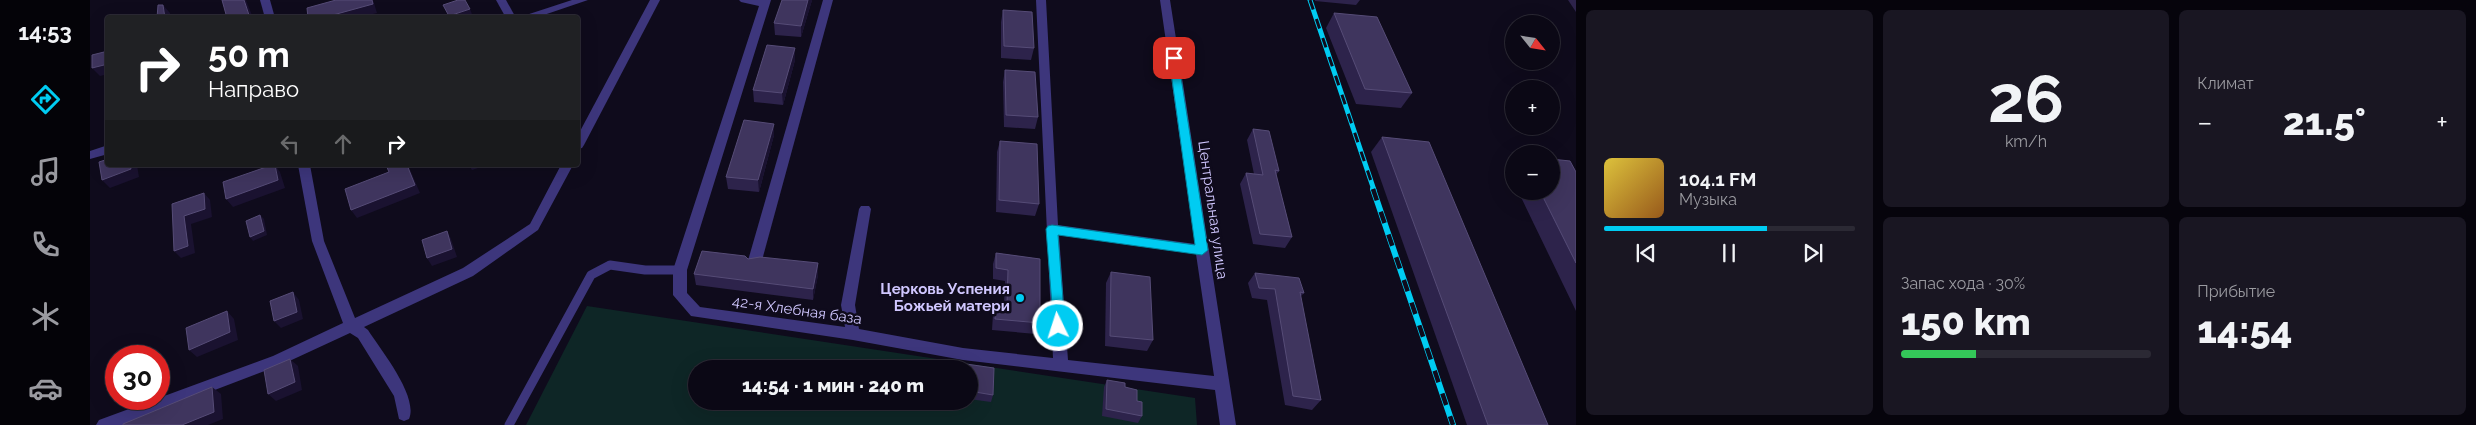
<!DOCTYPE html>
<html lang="ru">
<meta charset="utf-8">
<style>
body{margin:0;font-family:Raleway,sans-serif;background:#191622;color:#f1f3f6;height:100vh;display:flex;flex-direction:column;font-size:19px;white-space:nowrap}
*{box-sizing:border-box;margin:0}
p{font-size:16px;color:#9a9aa0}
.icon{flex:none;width:28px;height:28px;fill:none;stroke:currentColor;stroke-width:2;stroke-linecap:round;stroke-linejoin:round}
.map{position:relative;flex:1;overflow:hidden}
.drawer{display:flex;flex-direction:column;gap:10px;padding:10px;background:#06040c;width:900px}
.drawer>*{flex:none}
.hud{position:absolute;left:15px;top:15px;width:475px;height:152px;border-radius:5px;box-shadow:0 5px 20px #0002,0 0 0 1px #2b2934;background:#202124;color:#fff;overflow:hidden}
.needle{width:32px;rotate:120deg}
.controls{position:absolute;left:1415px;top:15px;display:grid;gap:10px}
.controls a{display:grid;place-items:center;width:55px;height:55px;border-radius:50%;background:#0b0815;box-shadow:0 5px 20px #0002,0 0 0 1px #2b2934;font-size:25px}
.speed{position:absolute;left:15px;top:345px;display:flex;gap:10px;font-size:25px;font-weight:700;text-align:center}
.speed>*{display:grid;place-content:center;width:65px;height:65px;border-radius:50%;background:#0b0815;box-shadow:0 5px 20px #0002,0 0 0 1px #2b2934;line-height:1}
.speed .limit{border:8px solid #d22;background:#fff;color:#111}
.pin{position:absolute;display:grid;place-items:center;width:42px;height:42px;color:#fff;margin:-21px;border-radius:10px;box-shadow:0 2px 8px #0006}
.me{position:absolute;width:55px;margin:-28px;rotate:356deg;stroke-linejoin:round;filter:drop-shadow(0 0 4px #0008)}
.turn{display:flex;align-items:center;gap:18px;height:105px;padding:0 20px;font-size:22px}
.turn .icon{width:65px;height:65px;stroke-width:2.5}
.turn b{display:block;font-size:35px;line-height:42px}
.lanes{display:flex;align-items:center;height:48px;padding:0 20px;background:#0003;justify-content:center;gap:25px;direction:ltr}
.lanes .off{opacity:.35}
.big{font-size:38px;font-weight:800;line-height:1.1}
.drawer .widget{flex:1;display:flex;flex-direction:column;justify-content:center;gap:8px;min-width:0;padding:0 18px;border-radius:8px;background:#191622}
.drawer .dial{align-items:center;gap:0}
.dial b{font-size:65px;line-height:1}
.song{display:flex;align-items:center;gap:15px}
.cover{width:60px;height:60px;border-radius:8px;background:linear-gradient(135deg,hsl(50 70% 55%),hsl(30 70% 35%))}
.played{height:5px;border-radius:2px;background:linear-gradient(90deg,#00ccf2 65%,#2b2934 65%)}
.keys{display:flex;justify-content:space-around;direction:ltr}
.heat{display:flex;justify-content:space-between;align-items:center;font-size:28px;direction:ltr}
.charge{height:8px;border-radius:4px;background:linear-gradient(90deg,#34c759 30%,#2b2934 0)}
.drawer .tiles{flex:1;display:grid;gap:10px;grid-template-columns:repeat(3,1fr)}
.widget:first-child{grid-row:span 2}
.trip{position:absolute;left:598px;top:360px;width:290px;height:50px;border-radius:25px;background:#0b0815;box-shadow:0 5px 20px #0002,0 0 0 1px #2b2934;font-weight:800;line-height:50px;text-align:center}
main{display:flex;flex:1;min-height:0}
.dock{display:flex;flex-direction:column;width:90px;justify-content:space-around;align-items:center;background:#040308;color:#9a9aa0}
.dock .icon{width:35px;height:35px}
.dock .selected{color:#00ccf2}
.dock b{font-size:22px;color:#f1f3f6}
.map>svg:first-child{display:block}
.green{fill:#0e2626;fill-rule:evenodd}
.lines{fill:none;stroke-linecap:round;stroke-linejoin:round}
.lane{stroke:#3d367c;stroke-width:9}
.street{fill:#3d367c;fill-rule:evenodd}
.rail-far1-casing{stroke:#00ccf2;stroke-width:5}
.rail-casing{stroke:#00ccf2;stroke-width:6}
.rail-far1{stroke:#0f0b1c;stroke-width:3;stroke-dasharray:10;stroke-linecap:butt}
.rail{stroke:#0f0b1c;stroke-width:4.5;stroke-dasharray:12;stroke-linecap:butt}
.wall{fill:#2d234b}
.shaded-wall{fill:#1a1230}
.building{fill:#3f355e;stroke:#564c77}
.route{fill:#00ccf2;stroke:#00859d}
.poi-dot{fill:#00ccf2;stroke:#0f0b1c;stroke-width:2}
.labels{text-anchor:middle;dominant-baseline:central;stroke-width:5;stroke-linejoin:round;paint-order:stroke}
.street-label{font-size:15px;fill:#d0c7ff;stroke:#0f0b1c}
.poi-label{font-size:15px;font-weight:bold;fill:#d0c7ff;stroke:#0f0b1c;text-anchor:end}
</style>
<main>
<nav class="dock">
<b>14:53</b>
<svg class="icon selected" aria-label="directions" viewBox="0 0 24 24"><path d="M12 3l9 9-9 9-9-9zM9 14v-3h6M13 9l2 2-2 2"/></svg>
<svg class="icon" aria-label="music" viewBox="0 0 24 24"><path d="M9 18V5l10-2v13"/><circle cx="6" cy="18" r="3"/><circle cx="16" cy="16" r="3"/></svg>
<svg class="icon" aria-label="phone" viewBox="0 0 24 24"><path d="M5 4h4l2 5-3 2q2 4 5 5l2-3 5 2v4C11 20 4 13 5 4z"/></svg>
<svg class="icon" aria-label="climate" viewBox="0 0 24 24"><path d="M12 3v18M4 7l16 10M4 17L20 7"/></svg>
<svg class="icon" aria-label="car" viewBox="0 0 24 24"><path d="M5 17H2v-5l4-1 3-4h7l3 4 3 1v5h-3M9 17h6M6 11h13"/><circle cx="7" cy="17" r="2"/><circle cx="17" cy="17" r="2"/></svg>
</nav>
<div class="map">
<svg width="1486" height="425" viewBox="0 0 1486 425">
<rect width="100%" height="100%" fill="#0f0b1c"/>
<!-- green -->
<path class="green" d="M497 306 1105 398 1107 425H436ZM606 369H879V401H606Z"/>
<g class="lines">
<!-- lane -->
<polyline class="lane" points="419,425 501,275 520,265 555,270 590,270"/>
<!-- street -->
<g class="street">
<polygon points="170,0 180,0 185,18 175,18"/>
<polygon points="406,0 416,0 426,18 416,18"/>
<polygon points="482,0 498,0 445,18 427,18"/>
<polygon points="560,0 570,0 494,145 492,148 488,149 488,135"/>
<path d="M649 0H681L597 270V293L610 307 755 327 751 305 769 209 771 206H779L781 209 765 305 769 329 873 348 963 358 946 0H956L968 225 1105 244 1070 0H1080L1146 425H1130L1125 390 873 360 763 340 601 316 583 295V270L669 6 651 2ZM969 235 1106 254 1124 376 978 360Z"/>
<polygon points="733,0 743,0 671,264 669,268 659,268 657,264"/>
<polygon points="18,145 18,154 0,159 0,151"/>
<path d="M208 165H220L234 241 265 318 373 268 440 224 471 165H483L448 230 383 276 274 327 278 330C290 349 329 396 319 419L314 421 309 419 304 396 268 338 260 333 193 364 33 425H6L9 420 183 356 253 323 222 241Z"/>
</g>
<defs>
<polyline id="rail-far1" points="1220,0 1284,190"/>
<polyline id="rail" points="1283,189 1363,425"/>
</defs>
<!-- rail-far1 casing -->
<use href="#rail-far1" class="rail-far1-casing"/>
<!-- rail casing -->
<use href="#rail" class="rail-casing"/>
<!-- rail-far1 -->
<use href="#rail-far1" class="rail-far1"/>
<!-- rail -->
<use href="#rail" class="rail"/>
</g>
<!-- wall -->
<g class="wall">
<polygon points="722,0 711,37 685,35 684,23"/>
<polygon points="1225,0 1270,0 1266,5 1225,1"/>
<polygon points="1478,0 1486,0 1486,12"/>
<polygon points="913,10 944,48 941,60 911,58 911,22"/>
<polygon points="1244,13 1322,93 1311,108 1266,104 1236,28"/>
<polygon points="705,48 705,60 693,105 664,102 663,90"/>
<polygon points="915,70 948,117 945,129 914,127 913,82"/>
<polygon points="1163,129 1189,171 1186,175 1202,237 1195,248 1163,244 1150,184 1156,173 1164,174 1157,140"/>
<polygon points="684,135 669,192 638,189 636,177"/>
<polygon points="1292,137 1458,425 1377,425 1281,152"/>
<polygon points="910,141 949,204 945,216 906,212 907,152"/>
<polygon points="1424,164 1424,183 1418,170"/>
<polygon points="1486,172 1486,311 1428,191 1461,191"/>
<polygon points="906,253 950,259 950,323 946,334 902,330 903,314 906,303 914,304 915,281 903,279 903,264"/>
<polygon points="658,259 728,263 728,275 723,300 606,285 604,274"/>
<polygon points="1021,272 1063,340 1057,351 1015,346 1016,283"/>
<polygon points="1165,273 1214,293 1210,297 1231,400 1222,410 1195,405 1177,300 1162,298 1158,283"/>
<polygon points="876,364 903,395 901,402 879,399 879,369 874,369"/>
<polygon points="1017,380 1035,387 1052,416 1048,423 1012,416 1014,387"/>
</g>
<!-- shaded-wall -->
<g class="shaded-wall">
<polygon points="154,0 156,0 163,18 160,18"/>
<polygon points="282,0 283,0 287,13 268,18 232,18"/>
<polygon points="718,0 722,0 711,37 711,26"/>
<polygon points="73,5 80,13 80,18 75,18"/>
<polygon points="380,9 383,17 359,18 359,16"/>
<polygon points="705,48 705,60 693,105 692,93"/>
<polygon points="18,64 18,74 10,76 2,68"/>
<polygon points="684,124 684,135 669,192 668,180"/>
<polygon points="40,165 47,165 49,177 20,188 12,180"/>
<polygon points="185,165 190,172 195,188 143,207 136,199"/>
<polygon points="317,165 318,165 330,193 267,218 261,210"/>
<polygon points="379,165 397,165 382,170"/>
<polygon points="114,193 120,200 122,217 101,224 105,253 91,258 84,251 94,216"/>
<polygon points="170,215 174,219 177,235 163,241 160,237"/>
<polygon points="357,231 361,239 367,257 342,266 337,258"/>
<polygon points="728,263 728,275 723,300 723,289"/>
<polygon points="203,292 209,300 213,319 191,328 184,321"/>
<polygon points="137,311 144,319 148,340 107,357 99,350"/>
<polygon points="200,359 208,366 212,390 186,401 178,394"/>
<polygon points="122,387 131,394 133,419 118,425 92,425"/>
</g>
<!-- building -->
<g class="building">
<polygon points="132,0 154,0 160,18 137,18"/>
<polygon points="246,0 282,0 283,4 232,18 218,18 217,8"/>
<polygon points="368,0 375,0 380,9 359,16 353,5"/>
<polygon points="692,0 718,0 711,26 684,23"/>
<polygon points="68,5 73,5 75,18 67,18"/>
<polygon points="913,10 942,12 944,48 914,46"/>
<polygon points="1244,13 1287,17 1322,93 1275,89"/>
<polygon points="677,45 705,48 692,93 663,90"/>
<polygon points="18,51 18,64 2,68 2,55"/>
<polygon points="915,70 945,72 948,117 916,115"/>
<polygon points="654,120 684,124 668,180 636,177"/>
<polygon points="1163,129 1179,131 1189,171 1185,170 1202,237 1170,234 1156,173 1173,175"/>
<polygon points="1292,137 1339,142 1458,425 1398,425"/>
<polygon points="910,141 947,144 949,204 909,200"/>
<polygon points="18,159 18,165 40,165 41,169 12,180 9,162"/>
<polygon points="1461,159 1480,161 1486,172 1486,263 1450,191 1461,191"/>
<polygon points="182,165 185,165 188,180 136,199 133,182"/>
<polygon points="296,165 317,165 325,185 261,210 255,189 299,172"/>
<polygon points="114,193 115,209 94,216 98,246 84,251 82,204"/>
<polygon points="170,215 174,231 160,237 156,221"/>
<polygon points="357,231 362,249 337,258 332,240"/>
<polygon points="612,251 655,256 658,259 670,257 728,263 723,289 604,274"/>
<polygon points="906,253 950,259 950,323 905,319 906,303 917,304 918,270 906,268"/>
<polygon points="1021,272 1060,277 1063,340 1020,336"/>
<polygon points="1165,273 1209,278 1214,293 1210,292 1231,400 1203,396 1185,289 1169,288"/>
<polygon points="203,292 207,312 184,321 180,301"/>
<polygon points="137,311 140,332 99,350 96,328"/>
<polygon points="200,359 205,382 178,394 174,370"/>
<polygon points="876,364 904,368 903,395 879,391 879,369 875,369"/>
<polygon points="1017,380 1035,383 1035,387 1047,390 1047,401 1052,402 1052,416 1016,409"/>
<polygon points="122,387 124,412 92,425 33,425 33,424"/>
</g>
<!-- route -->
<polygon class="route" points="1084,55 1088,58 1118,250 1112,255 968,235 975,326 973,330 964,330 956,229 958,226 962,225 1105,245 1079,58"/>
<!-- markers -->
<circle class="poi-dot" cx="930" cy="298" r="5"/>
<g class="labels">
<!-- street labels -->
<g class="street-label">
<text transform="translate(1123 210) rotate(82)">Центральная улица</text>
<text transform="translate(707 310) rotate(8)">42-я Хлебная база</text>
</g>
<!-- poi labels -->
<g class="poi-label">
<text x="920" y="289">Церковь Успения<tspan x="920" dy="17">Божьей матери</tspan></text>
</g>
</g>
</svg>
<div class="controls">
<a><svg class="needle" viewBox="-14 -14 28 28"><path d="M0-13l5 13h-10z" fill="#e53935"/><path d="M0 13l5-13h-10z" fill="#9a9aa0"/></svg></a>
<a>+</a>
<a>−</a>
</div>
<div class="speed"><div class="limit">30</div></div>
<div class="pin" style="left:1084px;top:58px;background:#d93025"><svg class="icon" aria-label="arrive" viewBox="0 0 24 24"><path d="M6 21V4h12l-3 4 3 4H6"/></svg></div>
<svg class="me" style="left:968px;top:326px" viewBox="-20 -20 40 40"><circle r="17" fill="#00ccf2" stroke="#fff" stroke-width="3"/><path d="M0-11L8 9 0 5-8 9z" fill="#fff"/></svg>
<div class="trip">14:54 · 1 мин · 240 m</div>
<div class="hud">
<div class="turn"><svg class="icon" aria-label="right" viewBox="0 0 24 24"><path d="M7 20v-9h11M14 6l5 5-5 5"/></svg><div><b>50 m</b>Направо</div></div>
<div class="lanes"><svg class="icon off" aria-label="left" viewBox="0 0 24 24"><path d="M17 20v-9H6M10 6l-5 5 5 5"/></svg><svg class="icon off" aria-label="ahead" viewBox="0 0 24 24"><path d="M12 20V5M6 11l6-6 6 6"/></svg><svg class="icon" aria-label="right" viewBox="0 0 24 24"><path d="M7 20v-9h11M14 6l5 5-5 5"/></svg></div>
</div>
</div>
<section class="drawer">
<div class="tiles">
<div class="widget">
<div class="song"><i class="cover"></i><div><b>104.1 FM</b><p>Музыка</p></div></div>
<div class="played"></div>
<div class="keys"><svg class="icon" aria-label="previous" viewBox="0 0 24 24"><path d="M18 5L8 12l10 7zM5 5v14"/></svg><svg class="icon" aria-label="pause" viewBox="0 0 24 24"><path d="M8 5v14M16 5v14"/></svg><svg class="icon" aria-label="next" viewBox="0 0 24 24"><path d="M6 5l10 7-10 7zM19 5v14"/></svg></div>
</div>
<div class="widget dial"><b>26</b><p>km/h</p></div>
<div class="widget"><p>Климат</p>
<div class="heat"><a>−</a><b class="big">21.5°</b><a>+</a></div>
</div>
<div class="widget"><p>Запас хода · 30%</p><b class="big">150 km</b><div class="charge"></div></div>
<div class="widget"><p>Прибытие</p><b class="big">14:54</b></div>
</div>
</section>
</main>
